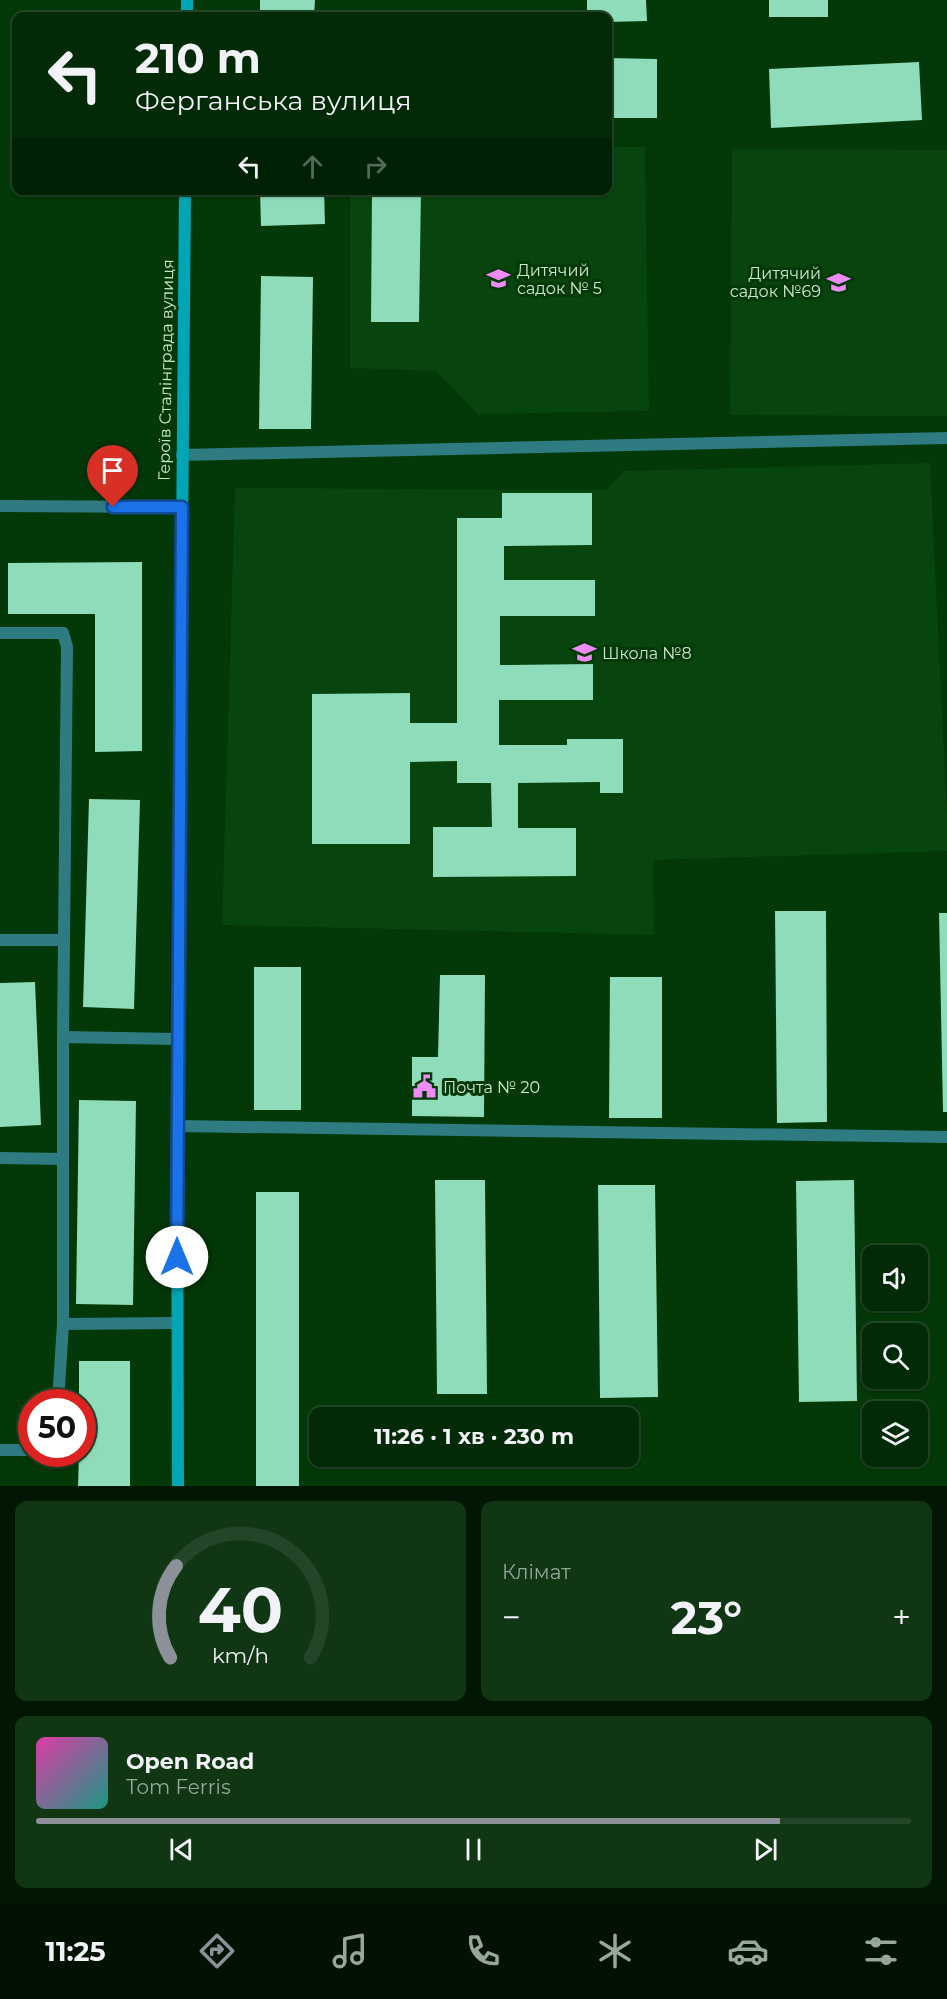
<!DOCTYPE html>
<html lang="uk">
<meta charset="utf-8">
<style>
body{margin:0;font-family:Montserrat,sans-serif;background:#103614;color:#f1f3f6;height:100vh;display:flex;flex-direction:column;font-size:22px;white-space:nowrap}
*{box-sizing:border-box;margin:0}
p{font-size:20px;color:#96a79b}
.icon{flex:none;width:33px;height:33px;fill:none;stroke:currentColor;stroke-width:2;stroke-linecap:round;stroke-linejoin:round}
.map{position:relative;height:1486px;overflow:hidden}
.sheet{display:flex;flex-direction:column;gap:15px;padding:15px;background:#011703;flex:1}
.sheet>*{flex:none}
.guide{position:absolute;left:12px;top:12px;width:600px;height:183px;border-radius:12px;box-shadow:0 2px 4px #0004,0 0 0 2px #234628;background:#022a06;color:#f1f3f6;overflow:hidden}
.tools{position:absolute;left:862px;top:1245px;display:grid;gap:12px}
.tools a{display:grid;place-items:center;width:66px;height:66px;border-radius:12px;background:#022a06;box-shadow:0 2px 4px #0004,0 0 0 2px #234628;font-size:30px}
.speed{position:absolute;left:18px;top:1389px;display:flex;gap:12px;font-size:30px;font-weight:700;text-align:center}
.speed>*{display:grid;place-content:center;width:78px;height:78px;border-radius:50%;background:#022a06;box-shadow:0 2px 4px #0004,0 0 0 2px #234628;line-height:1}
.speed .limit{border:9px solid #d22;background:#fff;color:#111}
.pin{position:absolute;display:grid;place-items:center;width:51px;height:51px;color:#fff;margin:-62px -26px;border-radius:50% 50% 50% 0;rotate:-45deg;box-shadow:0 0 6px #0007}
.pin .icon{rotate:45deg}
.me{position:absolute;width:66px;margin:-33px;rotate:0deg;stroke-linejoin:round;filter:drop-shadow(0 0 4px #0008)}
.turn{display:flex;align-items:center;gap:21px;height:126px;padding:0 24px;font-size:27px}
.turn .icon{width:78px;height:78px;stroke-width:2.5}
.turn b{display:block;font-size:42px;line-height:51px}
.lanes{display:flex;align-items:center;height:57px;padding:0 24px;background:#0003;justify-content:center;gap:30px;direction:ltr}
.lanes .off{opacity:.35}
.big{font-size:45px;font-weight:700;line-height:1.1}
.sheet .card{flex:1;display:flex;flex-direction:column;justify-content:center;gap:9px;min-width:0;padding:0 21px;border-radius:12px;background:#103614}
.sheet .dial{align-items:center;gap:0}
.dial svg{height:156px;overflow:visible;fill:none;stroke:#234628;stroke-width:7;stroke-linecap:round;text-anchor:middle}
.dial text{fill:#f1f3f6;stroke:none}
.song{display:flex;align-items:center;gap:18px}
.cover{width:72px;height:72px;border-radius:9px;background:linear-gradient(135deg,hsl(320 70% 55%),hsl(170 70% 35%))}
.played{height:6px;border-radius:3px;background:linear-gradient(90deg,#8c9099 85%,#234628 85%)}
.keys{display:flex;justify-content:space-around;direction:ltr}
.heat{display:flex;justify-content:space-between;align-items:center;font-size:33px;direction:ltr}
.sheet .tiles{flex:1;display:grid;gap:15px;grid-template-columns:1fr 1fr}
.card:last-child{grid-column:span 2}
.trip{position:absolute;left:309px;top:1407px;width:330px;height:60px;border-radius:12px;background:#022a06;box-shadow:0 2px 4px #0004,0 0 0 2px #234628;font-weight:700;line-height:60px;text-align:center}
.tab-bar{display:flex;height:96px;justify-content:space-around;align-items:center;background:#011102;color:#96a79b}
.tab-bar .icon{width:42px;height:42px}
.tab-bar .current{color:#8c9099}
.tab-bar b{font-size:27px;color:#f1f3f6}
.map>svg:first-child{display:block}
.built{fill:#08440e}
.building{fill:#8edcb9}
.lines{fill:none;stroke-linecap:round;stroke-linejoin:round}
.lane{stroke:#2e7b82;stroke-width:12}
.street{stroke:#2e7b82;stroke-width:12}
.secondary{stroke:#00a6b3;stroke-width:12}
.route-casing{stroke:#114b97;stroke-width:15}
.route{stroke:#1a73e8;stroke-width:10}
.labels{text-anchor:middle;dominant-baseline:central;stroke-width:6;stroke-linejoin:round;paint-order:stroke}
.poi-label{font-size:16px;fill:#cde7cc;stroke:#033808;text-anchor:start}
.street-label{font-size:16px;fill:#cde7cc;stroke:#033808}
</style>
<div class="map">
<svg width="947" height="1486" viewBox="0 0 947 1486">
<rect width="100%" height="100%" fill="#033808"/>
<!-- built -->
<g class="built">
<polygon points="608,147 645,147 649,411 478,414 436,371 350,368 350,191 608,190"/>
<polygon points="732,149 947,150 947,416 730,415"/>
<polygon points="930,463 947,815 947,851 653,860 654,935 222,925 235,488 606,490 624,471"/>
</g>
<!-- building -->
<g class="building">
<polygon points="260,0 315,0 314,16 260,16"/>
<polygon points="587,0 646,0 647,21 608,22 608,16 587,16"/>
<rect x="769" y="0" width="59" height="17"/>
<polygon points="608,58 657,59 657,118 608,118"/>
<polygon points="919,62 922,120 771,128 769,69"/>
<polygon points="260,190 324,190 325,224 261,226"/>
<polygon points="372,190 421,190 419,322 371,322"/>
<polygon points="261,276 313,277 311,429 259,429"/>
<polygon points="502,493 592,493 592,545 504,546 504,580 595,580 595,616 500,616 500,665 593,664 593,700 499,700 499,745 567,745 567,739 623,739 623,793 600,793 600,782 518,783 518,828 576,828 576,876 433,877 433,827 492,827 491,783 457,783 457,761 410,762 410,844 312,844 312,694 410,693 410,723 457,723 457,518 502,518"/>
<polygon points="142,562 142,751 95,752 95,614 8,614 8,563"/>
<polygon points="89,799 140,800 134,1009 83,1007"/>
<polygon points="775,911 826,911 827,1122 777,1123"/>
<polygon points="939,913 947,913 947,1112 943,1112"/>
<rect x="254" y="967" width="47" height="143"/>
<polygon points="440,975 485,975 484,1117 412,1116 412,1057 438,1057"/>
<polygon points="610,977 662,977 662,1118 609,1118"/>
<polygon points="35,982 41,1125 0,1127 0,983"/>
<polygon points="79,1100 136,1101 133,1305 76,1304"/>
<polygon points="435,1180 485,1180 487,1394 437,1394"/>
<polygon points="854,1180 857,1401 799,1402 796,1181"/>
<polygon points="598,1185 655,1185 658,1397 600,1398"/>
<rect x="256" y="1192" width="43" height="294"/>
<polygon points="79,1361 130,1361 130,1486 78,1486 79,1454 82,1454 82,1402 79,1402"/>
</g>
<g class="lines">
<!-- lane -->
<g class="lane">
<polyline points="182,455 947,438"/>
<polyline points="0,633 63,633 67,647 63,1037 63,1324 58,1402"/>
<polyline points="0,940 64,940"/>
<polyline points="63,1037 178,1039"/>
<polyline points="177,1126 947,1137"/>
<polyline points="0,1158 63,1159"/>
<polyline points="63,1324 177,1323"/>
<polyline points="0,1450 26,1450 32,1447"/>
</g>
<!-- street -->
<polyline class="street" points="0,506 181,507"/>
<!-- secondary -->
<g class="secondary">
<polyline points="187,16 187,0"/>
<polyline points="178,1486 177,1126 185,190"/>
</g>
</g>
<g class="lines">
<defs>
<polyline id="route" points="113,507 182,507 177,1257"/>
</defs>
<!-- route casing -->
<use href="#route" class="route-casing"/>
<!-- route -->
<use href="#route" class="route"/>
</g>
<!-- icons -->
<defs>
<symbol id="school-bare" viewBox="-9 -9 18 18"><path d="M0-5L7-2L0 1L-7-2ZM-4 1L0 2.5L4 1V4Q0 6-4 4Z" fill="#ef8bf7" stroke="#033808" stroke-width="2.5" paint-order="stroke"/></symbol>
<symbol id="civic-bare" viewBox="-9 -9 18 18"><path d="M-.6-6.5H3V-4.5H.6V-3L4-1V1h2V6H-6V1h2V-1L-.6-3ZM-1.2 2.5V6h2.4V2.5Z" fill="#ef8bf7" stroke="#033808" stroke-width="2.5" paint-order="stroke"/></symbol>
</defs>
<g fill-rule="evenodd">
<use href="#school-bare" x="482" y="262" width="33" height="33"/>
<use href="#school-bare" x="822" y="266" width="33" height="33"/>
<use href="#school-bare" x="568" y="636" width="33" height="33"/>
<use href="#civic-bare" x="408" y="1070" width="33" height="33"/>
</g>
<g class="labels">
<!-- poi labels -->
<g class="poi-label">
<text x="517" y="270">Дитячий<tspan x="517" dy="18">садок № 5</tspan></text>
<text x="821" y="273" text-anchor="end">Дитячий<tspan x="821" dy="18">садок №69</tspan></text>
<text x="602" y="653">Школа №8</text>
<text x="443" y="1087">Почта № 20</text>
</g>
<!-- street labels -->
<g class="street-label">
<text transform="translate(166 370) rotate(-89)">Героїв Сталінграда вулиця</text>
</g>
</g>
</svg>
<div class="tools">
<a><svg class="icon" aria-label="sound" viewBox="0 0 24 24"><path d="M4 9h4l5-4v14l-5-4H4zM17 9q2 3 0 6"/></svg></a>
<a><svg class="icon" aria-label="search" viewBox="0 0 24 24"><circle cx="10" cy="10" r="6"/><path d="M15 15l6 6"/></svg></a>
<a><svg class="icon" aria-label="layers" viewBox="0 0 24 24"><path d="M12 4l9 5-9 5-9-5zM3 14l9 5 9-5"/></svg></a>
</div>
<div class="speed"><div class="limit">50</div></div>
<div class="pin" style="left:113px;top:507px;background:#d93025"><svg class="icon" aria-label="arrive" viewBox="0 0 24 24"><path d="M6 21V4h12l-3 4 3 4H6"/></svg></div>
<svg class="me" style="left:177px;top:1257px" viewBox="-20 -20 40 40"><circle r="19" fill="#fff"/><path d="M0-13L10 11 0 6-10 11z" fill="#1a73e8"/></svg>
<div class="trip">11:26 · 1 хв · 230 m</div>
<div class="guide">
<div class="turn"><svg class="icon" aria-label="left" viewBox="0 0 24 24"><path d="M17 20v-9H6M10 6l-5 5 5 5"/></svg><div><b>210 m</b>Ферганська вулиця</div></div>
<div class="lanes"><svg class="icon" aria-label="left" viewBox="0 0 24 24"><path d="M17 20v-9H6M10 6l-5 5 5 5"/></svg><svg class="icon off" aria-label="ahead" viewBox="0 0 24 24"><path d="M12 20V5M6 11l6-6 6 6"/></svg><svg class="icon off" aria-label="right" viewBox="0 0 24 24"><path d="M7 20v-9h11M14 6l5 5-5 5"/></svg></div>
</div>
</div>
<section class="sheet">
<div class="tiles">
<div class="card dial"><svg viewBox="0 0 100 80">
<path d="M14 69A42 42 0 1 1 86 69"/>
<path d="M14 69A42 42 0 0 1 17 22" stroke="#8c9099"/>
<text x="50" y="56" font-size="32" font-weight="700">40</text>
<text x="50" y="72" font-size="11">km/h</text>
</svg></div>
<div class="card"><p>Клімат</p>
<div class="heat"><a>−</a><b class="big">23°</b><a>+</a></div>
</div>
<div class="card">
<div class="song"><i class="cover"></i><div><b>Open Road</b><p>Tom Ferris</p></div></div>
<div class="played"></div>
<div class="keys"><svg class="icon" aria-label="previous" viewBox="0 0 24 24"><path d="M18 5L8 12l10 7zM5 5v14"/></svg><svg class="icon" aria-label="pause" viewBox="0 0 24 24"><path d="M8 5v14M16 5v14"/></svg><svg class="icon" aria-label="next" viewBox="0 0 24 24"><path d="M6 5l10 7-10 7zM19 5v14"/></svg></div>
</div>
</div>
</section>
<nav class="tab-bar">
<b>11:25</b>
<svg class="icon current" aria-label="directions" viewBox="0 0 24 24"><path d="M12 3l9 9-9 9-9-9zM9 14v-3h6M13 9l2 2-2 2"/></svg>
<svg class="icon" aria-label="music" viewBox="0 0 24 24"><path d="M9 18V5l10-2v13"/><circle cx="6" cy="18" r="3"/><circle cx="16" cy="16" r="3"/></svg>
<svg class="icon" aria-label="phone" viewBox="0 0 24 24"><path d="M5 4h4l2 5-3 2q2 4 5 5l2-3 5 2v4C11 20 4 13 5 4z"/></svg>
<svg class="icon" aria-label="climate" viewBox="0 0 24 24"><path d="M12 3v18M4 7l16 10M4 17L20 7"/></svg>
<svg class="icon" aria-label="car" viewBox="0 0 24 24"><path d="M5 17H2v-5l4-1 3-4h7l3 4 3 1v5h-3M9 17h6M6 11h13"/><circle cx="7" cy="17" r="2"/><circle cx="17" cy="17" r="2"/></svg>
<svg class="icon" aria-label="filters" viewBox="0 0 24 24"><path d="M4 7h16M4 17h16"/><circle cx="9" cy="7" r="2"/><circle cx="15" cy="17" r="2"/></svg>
</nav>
